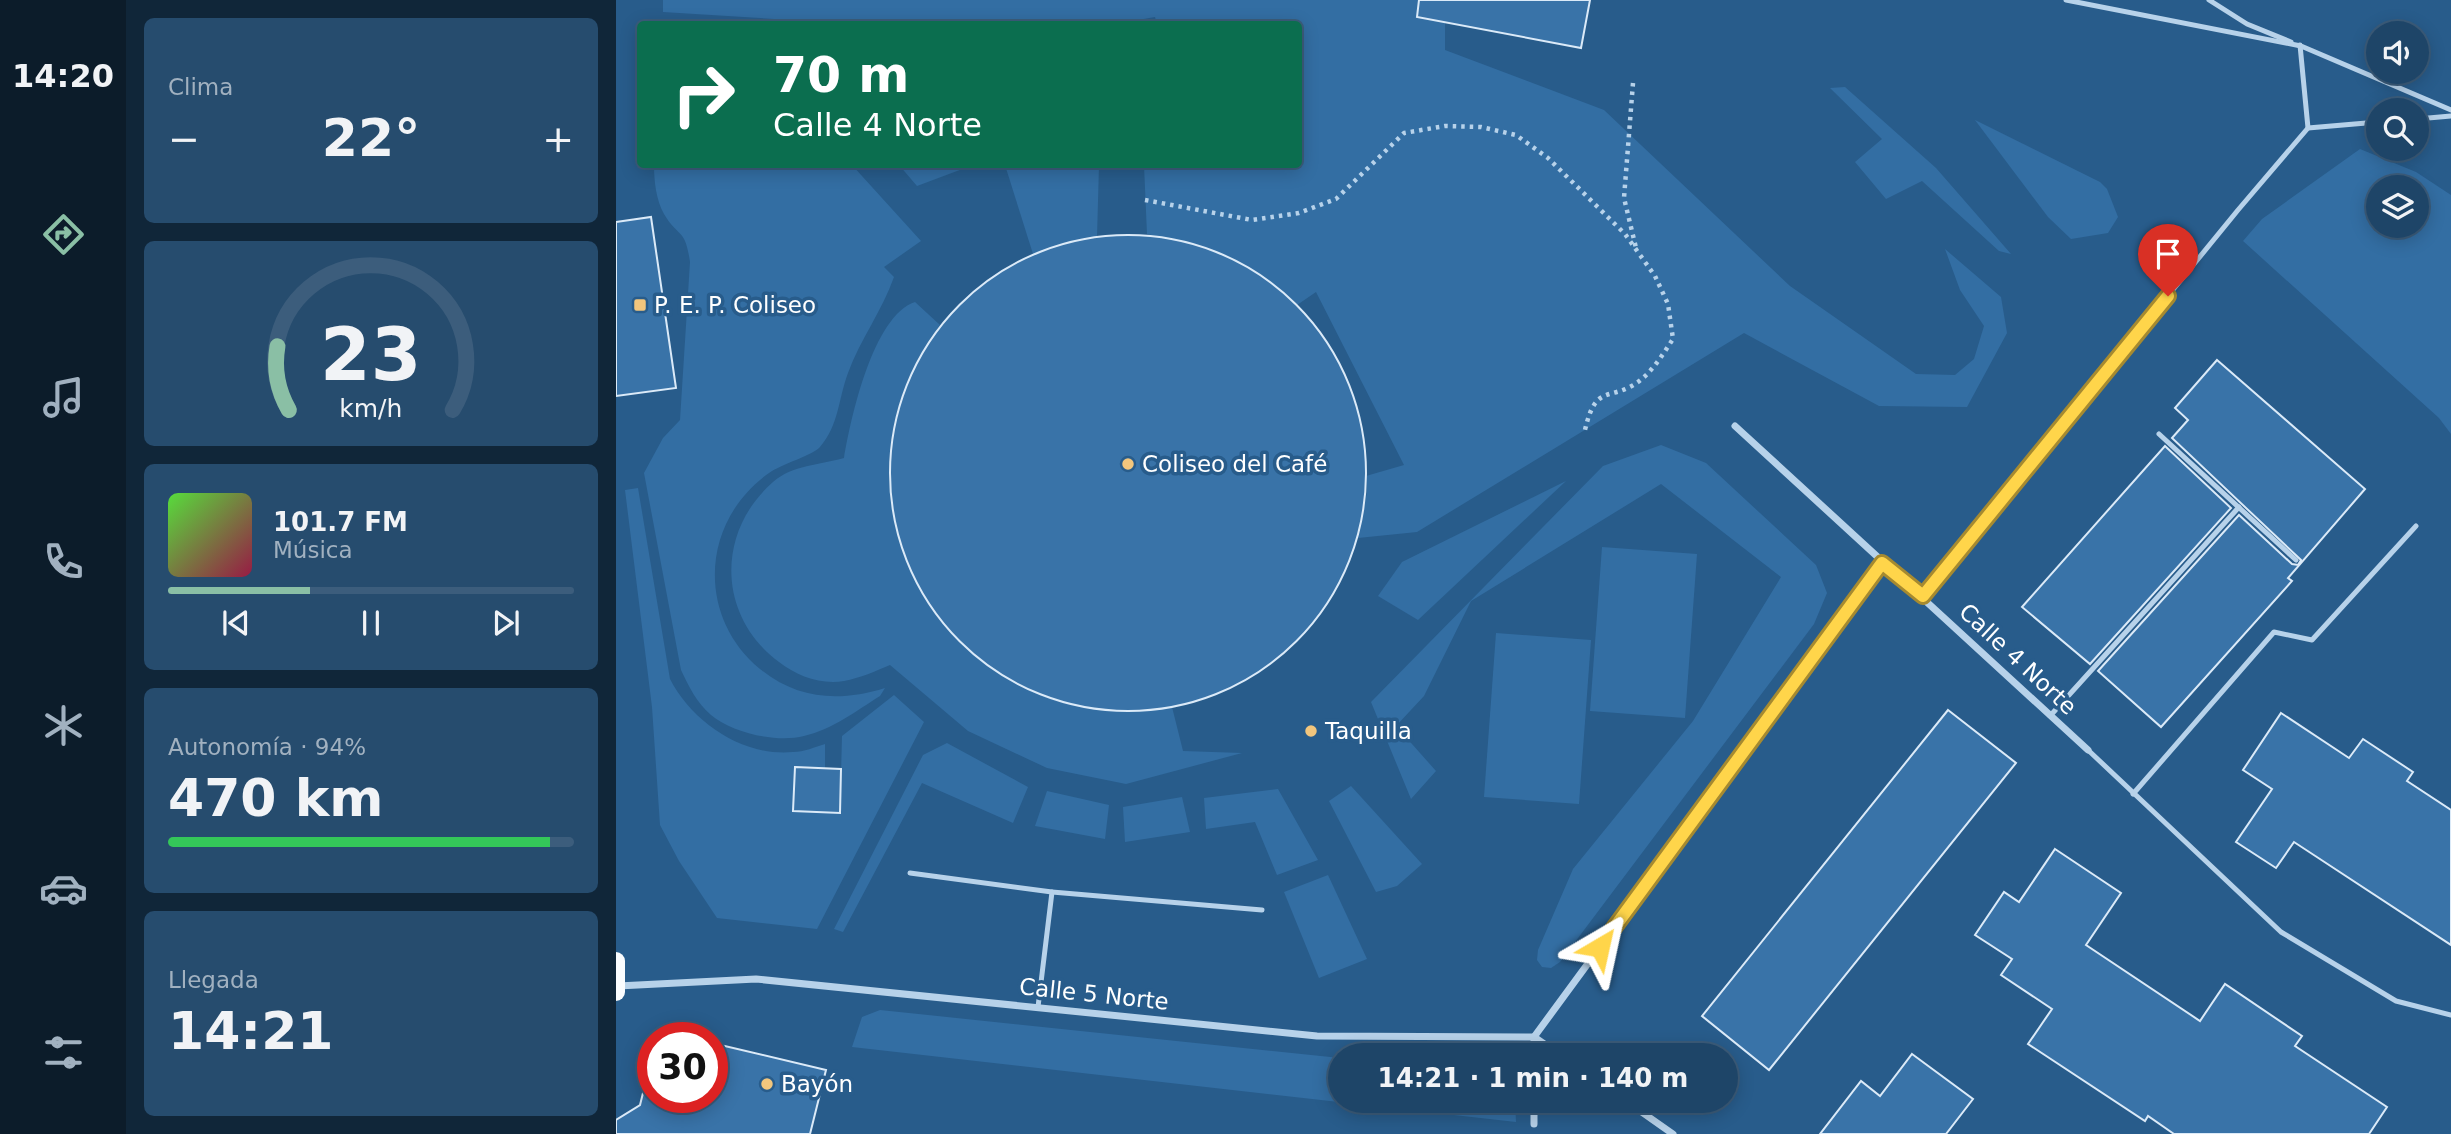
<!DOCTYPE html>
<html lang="es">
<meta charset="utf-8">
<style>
body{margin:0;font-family:"DejaVu Sans",sans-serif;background:#264c6e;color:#f1f3f6;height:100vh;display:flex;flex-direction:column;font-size:26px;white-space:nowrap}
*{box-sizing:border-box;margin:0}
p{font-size:23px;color:#a1b1c0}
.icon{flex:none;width:38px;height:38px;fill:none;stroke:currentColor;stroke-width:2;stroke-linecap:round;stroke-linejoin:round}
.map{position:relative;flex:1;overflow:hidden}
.side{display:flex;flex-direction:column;gap:18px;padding:18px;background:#102639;width:490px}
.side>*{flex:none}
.banner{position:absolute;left:21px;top:21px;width:665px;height:147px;border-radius:7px;box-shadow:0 4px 18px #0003,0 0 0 2px #3c5d7c;background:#0b6e4f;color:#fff;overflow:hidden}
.fabs{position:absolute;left:1750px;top:21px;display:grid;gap:14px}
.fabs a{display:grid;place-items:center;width:63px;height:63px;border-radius:50%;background:#1e4568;box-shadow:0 4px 18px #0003,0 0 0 2px #3c5d7c;font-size:35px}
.speed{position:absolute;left:21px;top:1022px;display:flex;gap:14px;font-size:35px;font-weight:700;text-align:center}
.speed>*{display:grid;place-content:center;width:91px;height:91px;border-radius:50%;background:#1e4568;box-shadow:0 4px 18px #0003,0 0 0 2px #3c5d7c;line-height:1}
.speed .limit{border:10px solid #d22;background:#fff;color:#111}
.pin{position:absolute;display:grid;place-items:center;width:60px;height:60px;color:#fff;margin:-72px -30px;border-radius:50% 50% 50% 0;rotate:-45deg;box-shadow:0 0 7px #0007}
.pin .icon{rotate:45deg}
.me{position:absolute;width:77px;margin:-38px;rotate:36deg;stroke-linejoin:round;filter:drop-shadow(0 0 5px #0008)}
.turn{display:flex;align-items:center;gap:24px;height:147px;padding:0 21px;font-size:32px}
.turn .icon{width:91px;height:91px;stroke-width:2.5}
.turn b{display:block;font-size:49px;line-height:60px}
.big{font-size:52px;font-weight:800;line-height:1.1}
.side .tile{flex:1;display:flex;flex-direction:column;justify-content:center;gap:10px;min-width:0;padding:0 24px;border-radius:10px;background:#264c6e}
.side .dial{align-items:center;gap:0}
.dial svg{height:182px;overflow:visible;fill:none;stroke:#3c5d7c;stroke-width:7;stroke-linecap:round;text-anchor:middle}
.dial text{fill:#f1f3f6;stroke:none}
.song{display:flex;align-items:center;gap:21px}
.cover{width:84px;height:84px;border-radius:10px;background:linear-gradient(135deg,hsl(110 70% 55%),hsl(340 70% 35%))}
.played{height:7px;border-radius:4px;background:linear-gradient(90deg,#8abfa5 35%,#3c5d7c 35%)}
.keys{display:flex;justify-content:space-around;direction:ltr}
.heat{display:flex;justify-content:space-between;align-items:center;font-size:38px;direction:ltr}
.charge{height:10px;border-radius:5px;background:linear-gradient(90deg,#34c759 94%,#3c5d7c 0)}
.trip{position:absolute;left:712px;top:1043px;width:410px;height:70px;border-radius:35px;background:#1e4568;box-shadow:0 4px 18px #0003,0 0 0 2px #3c5d7c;font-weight:800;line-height:70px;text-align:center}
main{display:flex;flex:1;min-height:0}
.dock{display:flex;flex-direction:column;width:126px;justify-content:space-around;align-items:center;background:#0c1c2a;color:#a1b1c0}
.dock .icon{width:49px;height:49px}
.dock .current{color:#8abfa5}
.dock b{font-size:32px;color:#f1f3f6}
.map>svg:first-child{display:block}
.green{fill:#336ea3;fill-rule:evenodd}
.building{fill:#3973a8;stroke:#dbeaf8;stroke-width:2}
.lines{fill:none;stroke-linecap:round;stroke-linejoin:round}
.path{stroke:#b7d2ea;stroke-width:4.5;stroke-dasharray:3.5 5;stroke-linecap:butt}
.lane{stroke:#b7d2ea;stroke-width:5}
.street{stroke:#b7d2ea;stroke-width:7}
.primary{stroke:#fafcfe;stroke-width:18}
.route-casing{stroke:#a68a30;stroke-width:18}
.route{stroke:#ffd54a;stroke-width:12}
.poi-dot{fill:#f2c67d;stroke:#285c8b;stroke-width:2.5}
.labels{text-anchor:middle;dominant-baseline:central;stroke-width:7;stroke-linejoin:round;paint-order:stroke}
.poi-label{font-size:23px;fill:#fff;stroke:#285c8b;text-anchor:start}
.street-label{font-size:23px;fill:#fff;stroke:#285c8b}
</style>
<main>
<nav class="dock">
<b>14:20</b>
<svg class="icon current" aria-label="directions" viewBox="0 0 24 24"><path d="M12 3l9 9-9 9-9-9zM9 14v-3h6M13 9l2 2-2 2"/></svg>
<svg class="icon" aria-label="music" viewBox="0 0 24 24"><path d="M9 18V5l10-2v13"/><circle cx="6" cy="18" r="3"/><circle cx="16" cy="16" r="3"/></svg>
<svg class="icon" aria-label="phone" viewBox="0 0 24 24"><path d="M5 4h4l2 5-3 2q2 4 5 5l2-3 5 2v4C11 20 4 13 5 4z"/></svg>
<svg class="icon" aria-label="climate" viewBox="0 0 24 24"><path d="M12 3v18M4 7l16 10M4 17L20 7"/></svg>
<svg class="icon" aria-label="car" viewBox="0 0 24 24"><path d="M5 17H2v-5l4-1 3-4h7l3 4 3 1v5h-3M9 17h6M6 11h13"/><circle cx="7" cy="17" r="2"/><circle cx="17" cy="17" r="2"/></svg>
<svg class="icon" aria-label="filters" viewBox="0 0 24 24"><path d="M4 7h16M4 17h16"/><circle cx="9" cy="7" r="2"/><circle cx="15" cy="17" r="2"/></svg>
</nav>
<section class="side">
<div class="tile"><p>Clima</p>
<div class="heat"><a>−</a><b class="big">22°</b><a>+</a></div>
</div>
<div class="tile dial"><svg viewBox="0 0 100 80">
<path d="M14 69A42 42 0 1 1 86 69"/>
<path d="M14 69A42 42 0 0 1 9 41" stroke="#8abfa5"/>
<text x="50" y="56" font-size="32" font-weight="700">23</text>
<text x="50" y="72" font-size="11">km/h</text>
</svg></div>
<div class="tile">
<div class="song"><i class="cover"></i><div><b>101.7 FM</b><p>Música</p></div></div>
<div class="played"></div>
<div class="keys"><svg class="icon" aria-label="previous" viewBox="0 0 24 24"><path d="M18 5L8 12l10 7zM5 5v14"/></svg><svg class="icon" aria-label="pause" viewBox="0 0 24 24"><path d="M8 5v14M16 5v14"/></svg><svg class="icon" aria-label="next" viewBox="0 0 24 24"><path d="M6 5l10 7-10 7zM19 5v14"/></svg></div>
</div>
<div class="tile"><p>Autonomía · 94%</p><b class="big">470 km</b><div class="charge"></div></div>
<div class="tile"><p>Llegada</p><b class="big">14:21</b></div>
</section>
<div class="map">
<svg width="1835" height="1134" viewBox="0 0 1835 1134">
<rect width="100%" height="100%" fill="#285c8b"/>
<!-- green -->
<g class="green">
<path d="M47 0H829V50L988 110 1174 286 1300 374 1339 375 1358 359 1368 326 1344 290 1329 249 1385 297 1391 333 1351 407 1263 406 1128 333 801 532 742 538 751 492 750 476 788 465 700 292 681 305C629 259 598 249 531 234L528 165 682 164V24H541L539 17 499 24H239L47 12Z"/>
<polygon points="1229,87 1320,168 1395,254 1383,251 1306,181 1270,199 1239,162 1266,139 1214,88"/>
<polygon points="1359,120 1484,182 1491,189 1502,217 1492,233 1455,239 1432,217"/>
<path d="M1744 149 1800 172 1835 195V434L1823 418 1627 241 1646 219ZM1762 187H1801V226H1762Z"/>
<path d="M38 165H236L305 241 268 267 278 277C266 311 244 340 232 373 222 400 223 425 204 447 199 454 164 465 153 473 85 521 80 616 144 669 182 700 224 702 269 688L264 696C240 711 217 729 188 736 161 743 116 733 95 715 81 703 73 687 65 670L28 473 47 438 64 420 74 262C69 227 63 239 48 214 40 200 38 180 38 165Z"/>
<polygon points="283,165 357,165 301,186"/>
<polygon points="389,165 483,165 481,237 417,254"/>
<path d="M299 302 324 325C224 457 279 635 430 697 470 713 515 709 556 707L567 751 626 753 510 784 431 768 352 731 274 665C260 671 244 678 228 681 205 685 181 676 163 662 102 617 99 533 157 482 176 465 204 465 228 458 235 417 257 316 299 302Z"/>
<polygon points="1045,445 1090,463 1200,565 1211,593 1198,624 944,962 935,968 926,967 921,960 922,950 957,869 1077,721 1165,577 1045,484 855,601 808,696 780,726 820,771 795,799 755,702 987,466"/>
<polygon points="950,481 802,620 762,596 786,562"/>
<path d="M22 488 54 679C76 722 127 757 177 752 188 752 199 747 209 744V768L179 767 178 811 224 813 226 736 278 695 308 722 201 929 101 918 63 861 44 825 36 707 9 490Z"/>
<polygon points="986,547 1081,554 1069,718 974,711"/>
<polygon points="880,633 975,640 963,804 868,797"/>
<polygon points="331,743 412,787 397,823 306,783 227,932 218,929 307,755"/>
<polygon points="735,786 806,864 781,886 760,892 713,801"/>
<polygon points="662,789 702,860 661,875 639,822 590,829 588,798"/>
<polygon points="431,791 493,805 489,839 419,826"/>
<polygon points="566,797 574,832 509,842 507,807"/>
<polygon points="712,875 751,959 703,978 668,892"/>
<polygon points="264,1010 724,1058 724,1101 899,1101 900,1122 236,1047 246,1017"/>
</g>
<!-- building -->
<g class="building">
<polygon points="803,0 974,0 965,48 801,17"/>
<polygon points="35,217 60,388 0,396 0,222"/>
<circle cx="512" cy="473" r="238"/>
<polygon points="1601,360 1749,489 1672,578 1676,581 1545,727 1482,671 1623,515 1676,564 1682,565 1685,560 1556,438 1572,420 1559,408"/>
<polygon points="1549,446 1615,508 1474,664 1406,607"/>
<polygon points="1332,710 1400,763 1153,1070 1086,1016"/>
<polygon points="1665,713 1733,758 1747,739 1797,772 1791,781 1835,810 1835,945 1678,842 1660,868 1620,842 1656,789 1627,770"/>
<polygon points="179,767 225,769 224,813 177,811"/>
<polygon points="1439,849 1505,893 1470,945 1584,1021 1609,984 1686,1036 1679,1046 1771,1107 1753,1134 1558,1134 1532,1116 1529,1121 1412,1044 1436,1009 1385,975 1396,959 1359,935 1388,892 1403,902"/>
<polygon points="96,1043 210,1070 194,1134 0,1134 0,1120 24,1105 37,1053 37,1097 96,1097"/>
<polygon points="1296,1054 1357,1099 1330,1134 1204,1134 1245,1081 1264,1096"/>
</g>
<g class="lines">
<!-- path -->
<g class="path">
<polyline points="1017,83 1008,198 1020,248"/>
<path d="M529 200 636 220 683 213 720 199 788 133 829 126 865 127 900 135 932 158 1009 234 1039 276 1052 304 1057 339C1047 354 1037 371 1022 382 994 402 980 382 969 430"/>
</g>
<!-- lane -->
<g class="lane">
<polyline points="1450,0 1685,46 1835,110"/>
<polyline points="1593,0 1631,24 1675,42"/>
<polyline points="1684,45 1692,128"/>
<polyline points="1801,119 1835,116"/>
<polyline points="1543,434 1680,560"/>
<polyline points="1307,596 1622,210 1692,128 1762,122"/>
<polyline points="1434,716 1623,507"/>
<polyline points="1472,750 1665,932 1780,1001 1835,1015"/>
<polyline points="1517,794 1658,632 1696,640 1800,526"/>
<polyline points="294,873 436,892"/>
<polyline points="422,1007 436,892 646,910"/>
</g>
<!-- street -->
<g class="street">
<polyline points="1119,426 1472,750"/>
<polyline points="2,986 140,979 701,1036 918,1037 944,1055"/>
<polyline points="918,1055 918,1037 1266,563"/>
<polyline points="918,1101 918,1124"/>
<polyline points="1010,1101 1057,1134"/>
</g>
<!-- primary -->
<polyline class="primary" points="0,961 0,992"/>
</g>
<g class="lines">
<defs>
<polyline id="route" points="984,947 1266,563 1307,596 1552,296"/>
</defs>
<!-- route casing -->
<use href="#route" class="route-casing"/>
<!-- route -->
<use href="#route" class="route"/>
</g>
<!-- markers -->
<g class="poi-dot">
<rect x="17" y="298" width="14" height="14" rx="3.5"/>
<circle cx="512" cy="464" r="7"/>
<circle cx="695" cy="731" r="7"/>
<circle cx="151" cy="1084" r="7"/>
</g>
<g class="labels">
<!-- poi labels -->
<g class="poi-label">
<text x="38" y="305">P. E. P. Coliseo</text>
<text x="526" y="464">Coliseo del Café</text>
<text x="709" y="731">Taquilla</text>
<text x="165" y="1084">Bayón</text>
</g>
<!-- street labels -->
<g class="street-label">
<text transform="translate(1402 659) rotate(43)">Calle 4 Norte</text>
<text transform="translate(478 994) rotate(6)">Calle 5 Norte</text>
</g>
</g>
</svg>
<div class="fabs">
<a><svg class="icon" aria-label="sound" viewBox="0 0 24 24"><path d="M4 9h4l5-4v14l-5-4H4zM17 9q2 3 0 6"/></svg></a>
<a><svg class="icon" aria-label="search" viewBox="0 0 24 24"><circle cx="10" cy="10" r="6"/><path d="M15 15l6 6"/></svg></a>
<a><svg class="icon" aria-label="layers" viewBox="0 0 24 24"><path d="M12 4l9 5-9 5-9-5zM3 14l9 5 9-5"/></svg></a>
</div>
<div class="speed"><div class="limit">30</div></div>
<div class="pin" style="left:1552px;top:296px;background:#d93025"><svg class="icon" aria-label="arrive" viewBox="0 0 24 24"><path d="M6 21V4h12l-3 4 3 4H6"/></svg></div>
<svg class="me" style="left:984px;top:947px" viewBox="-20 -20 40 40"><path d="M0-17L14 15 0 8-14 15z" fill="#ffd54a" stroke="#fff" stroke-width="4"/></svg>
<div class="trip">14:21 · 1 min · 140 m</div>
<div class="banner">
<div class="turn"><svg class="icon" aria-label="right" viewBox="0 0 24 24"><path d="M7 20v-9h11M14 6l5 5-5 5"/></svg><div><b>70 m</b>Calle 4 Norte</div></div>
</div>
</div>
</main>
